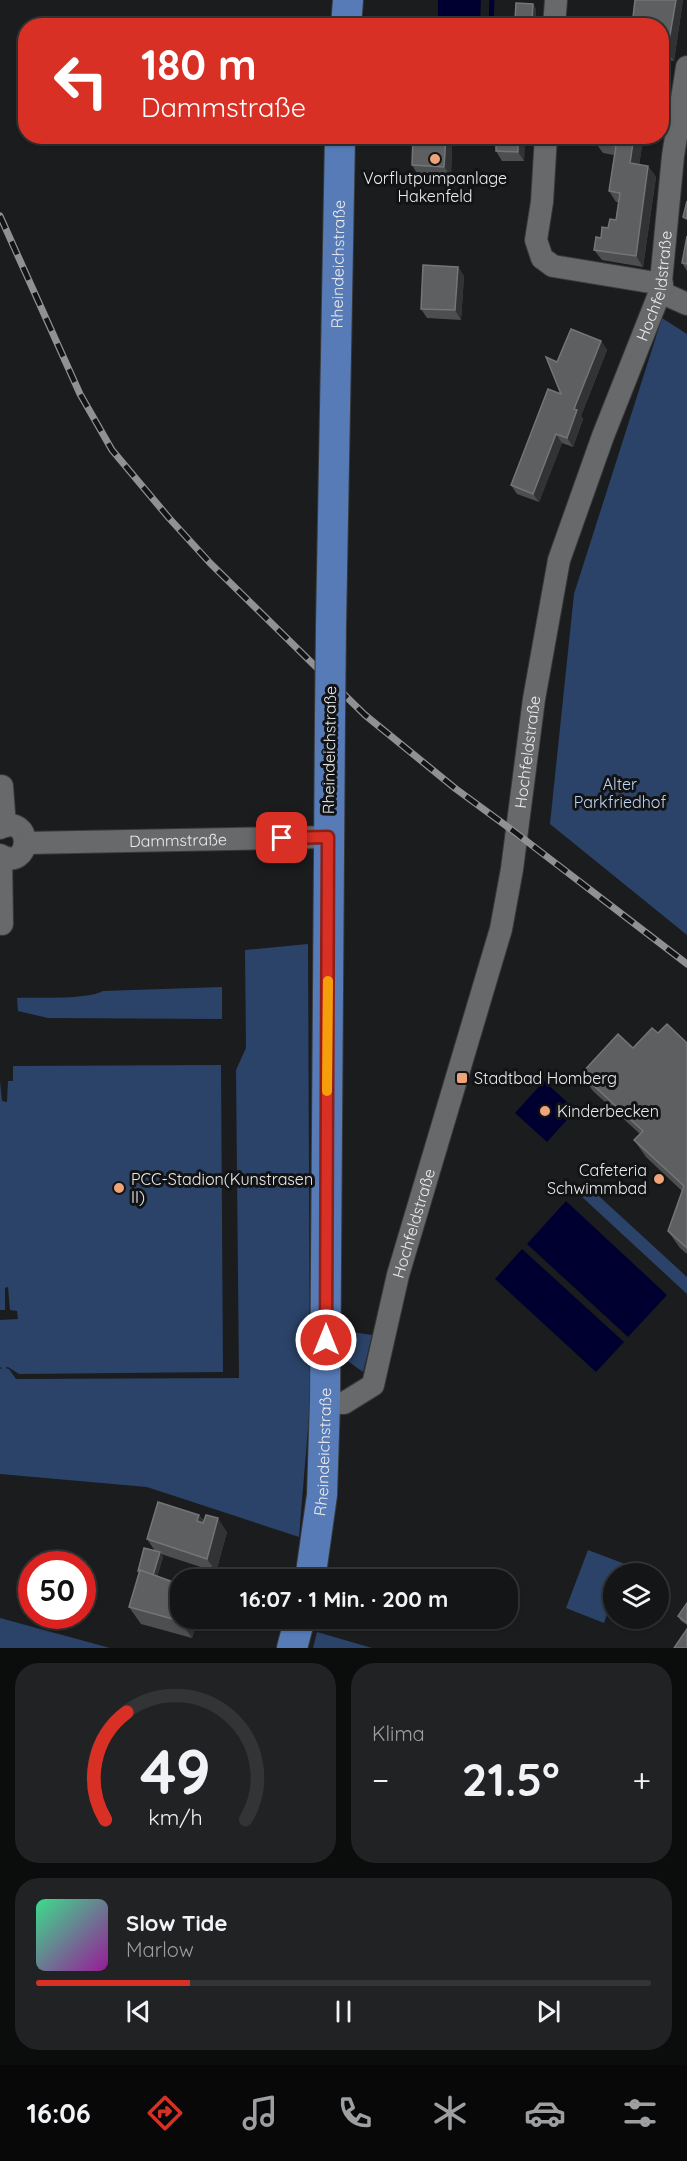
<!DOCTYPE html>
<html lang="de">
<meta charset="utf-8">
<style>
body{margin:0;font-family:Quicksand,sans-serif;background:#212223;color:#f1f3f6;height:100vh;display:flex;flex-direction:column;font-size:22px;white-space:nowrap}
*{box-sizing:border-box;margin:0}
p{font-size:20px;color:#9d9fa1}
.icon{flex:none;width:33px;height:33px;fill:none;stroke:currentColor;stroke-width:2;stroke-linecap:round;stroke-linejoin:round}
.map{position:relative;height:1648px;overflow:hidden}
.side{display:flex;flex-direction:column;gap:15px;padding:15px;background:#0b0c0c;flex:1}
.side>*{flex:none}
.banner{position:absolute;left:18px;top:18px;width:651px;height:126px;border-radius:24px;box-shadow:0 2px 4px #0004,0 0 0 2px #333435;background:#d93025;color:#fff;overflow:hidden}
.buttons{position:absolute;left:603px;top:1563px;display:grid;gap:12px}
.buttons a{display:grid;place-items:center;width:66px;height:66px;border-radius:50%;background:#141516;box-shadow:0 2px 4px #0004,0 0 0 2px #333435;font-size:30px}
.speed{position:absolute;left:18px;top:1551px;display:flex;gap:12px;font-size:30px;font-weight:700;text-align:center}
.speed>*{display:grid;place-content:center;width:78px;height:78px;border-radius:50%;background:#141516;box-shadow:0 2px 4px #0004,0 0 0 2px #333435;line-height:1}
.speed .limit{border:9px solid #d22;background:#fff;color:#111}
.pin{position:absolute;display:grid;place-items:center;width:51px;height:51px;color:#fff;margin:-26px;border-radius:12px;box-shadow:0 3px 9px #0006}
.me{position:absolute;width:66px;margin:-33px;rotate:0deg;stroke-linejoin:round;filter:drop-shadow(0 0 4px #0008)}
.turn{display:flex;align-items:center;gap:21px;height:126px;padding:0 24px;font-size:27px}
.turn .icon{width:78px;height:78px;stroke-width:2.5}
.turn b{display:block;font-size:42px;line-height:51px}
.big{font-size:45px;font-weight:700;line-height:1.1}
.side .card{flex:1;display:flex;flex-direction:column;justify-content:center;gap:9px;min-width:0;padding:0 21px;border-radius:24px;background:#212223}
.side .dial{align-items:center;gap:0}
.dial svg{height:156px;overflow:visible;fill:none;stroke:#333435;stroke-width:7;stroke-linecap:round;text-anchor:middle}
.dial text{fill:#f1f3f6;stroke:none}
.song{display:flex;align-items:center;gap:18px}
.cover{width:72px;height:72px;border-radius:9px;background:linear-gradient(135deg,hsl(150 70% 55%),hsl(300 70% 35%))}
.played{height:6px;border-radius:3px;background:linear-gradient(90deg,#d93025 25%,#333435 25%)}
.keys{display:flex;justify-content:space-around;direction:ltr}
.heat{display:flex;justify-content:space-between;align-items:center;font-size:33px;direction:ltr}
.side .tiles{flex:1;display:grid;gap:15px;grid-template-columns:1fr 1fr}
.card:last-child{grid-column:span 2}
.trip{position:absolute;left:170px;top:1569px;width:348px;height:60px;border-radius:24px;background:#141516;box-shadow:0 2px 4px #0004,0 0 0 2px #333435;font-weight:700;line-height:60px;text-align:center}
.menu{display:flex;height:96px;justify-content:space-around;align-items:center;background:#080809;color:#9d9fa1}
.menu .icon{width:42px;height:42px}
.menu .current{color:#d93025}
.menu b{font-size:27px;color:#f1f3f6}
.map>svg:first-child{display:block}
.green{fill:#2b4368}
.water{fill:#000030}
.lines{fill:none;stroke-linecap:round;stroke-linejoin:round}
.stream{stroke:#000030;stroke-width:5}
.minor-casing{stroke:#38393a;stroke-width:24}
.major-casing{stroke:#38393a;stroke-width:32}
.minor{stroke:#67696b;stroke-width:22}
.major{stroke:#567bb7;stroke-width:30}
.rail-casing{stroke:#919193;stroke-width:7}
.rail{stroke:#121315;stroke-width:4.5;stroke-dasharray:14;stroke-linecap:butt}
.major-bridge-casing{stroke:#38393a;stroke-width:32;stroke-linecap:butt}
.major-bridge{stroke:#567bb7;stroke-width:30}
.wall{fill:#4c4e50}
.shaded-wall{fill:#313335}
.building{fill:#5d5f61;stroke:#737577;stroke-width:1.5}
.route-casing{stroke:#8d1f18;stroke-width:15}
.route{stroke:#d93025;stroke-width:10}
.slow{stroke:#f59e0b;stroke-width:10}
.poi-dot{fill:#efa378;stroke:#121315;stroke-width:2}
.labels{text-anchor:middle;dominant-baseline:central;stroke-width:6;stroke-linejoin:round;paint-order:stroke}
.poi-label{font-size:16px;fill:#ebebed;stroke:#121315;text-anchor:start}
.street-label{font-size:16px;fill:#ebebed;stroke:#121315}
.park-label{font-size:16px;fill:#bed5f8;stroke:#121315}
</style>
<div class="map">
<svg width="687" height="1648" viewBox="0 0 687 1648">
<rect width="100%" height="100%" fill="#1b1c1e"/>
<!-- green -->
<g class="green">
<polygon points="662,318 687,334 687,935 550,824 574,594"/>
<polygon points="308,944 310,1404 299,1537 147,1487 0,1474 0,1369 2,1368 0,1367 0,1320 18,1319 17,1311 10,1310 8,1287 5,1288 5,1310 0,1310 0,1081 2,1101 7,1102 8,1081 13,1081 13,1066 221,1065 223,1372 19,1374 8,1367 5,1368 9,1369 16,1379 239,1378 236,1070 246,1048 245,950"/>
<path d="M222 987V1019L48 1018 18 1011 17 998C38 997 86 1000 103 991Z"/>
<polygon points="589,1187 687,1277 687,1294 581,1196"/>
<polygon points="345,1331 372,1335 363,1372 345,1359"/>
<polygon points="588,1550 625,1564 622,1573 614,1574 613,1596 604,1623 566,1608"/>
<polygon points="0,1618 110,1648 0,1648"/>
<polygon points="317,1632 372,1648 313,1648"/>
</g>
<!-- water -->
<g class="water">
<polygon points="438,0 481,0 480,25 438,25"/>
<polygon points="544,1081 576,1110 547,1142 515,1113"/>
<polygon points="566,1201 667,1295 628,1337 527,1244"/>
<polygon points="522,1249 624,1342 596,1372 495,1279"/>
</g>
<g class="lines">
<!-- stream -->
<polyline class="stream" points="491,26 492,0"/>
<defs>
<g id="minor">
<polyline points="554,26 556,0"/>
<polyline points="546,136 542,202 536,240 542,258 553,266 662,284"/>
<polyline points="660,292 687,304"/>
<polyline points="2,786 5,826"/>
<path d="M0 828C34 812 32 873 0 855"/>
<path id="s1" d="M26 843 328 837"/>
<polyline points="1,856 2,924"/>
<path id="s2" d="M325 1402 344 1403 373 1385 398 1275 501 929 512 869 534 699 559 560 603 436 660 292 673 156 687 67"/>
</g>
<g id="major">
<polyline points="346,26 348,0"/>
<path id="s3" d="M331 626 340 136"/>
<path id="s4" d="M310 1580 322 1495 325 1402 330 716"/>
<polyline points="292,1648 300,1618"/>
</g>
</defs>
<!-- minor casing -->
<use href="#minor" class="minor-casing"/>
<!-- major casing -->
<use href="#major" class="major-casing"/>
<!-- minor -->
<use href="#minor" class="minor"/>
<!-- major -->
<use href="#major" class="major"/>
<defs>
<polyline id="rail" points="0,216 80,394 112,450 169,518 210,563 365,715 456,789 516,833 687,964"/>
</defs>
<!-- rail casing -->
<use href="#rail" class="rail-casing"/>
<!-- rail -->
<use href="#rail" class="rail"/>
<defs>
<polyline id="major-bridge" points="330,716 331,626"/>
</defs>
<!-- major-bridge casing -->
<use href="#major-bridge" class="major-bridge-casing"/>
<!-- major-bridge -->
<use href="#major-bridge" class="major-bridge"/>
</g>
<!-- wall -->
<g class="wall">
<polygon points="635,0 683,0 674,61 662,59 662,26 632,26"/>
<polygon points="533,4 536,9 535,26 518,25 515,20"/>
<polygon points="496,136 525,136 524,161 502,161 496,151"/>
<polygon points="596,136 648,136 648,139 643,139 639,165 648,166 656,177 643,267 602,260 594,250 601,238 616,220 618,202 616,202 609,191 614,155 603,153 595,142"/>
<polygon points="452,144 451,176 418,175 412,165"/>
<polygon points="687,236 687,271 682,263"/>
<polygon points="458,267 464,276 461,320 427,318 421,309"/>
<polygon points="601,341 607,350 581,416 583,419 573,447 562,443 539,502 517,494 511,485 561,394 557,362"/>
<polygon points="658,1033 687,1043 687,1254 680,1248 668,1231 682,1191 646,1157 634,1140 640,1134 593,1091 581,1074 633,1048"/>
<polygon points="199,1515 204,1521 227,1532 216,1572 161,1554 163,1557 157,1577 180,1618 210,1618 196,1624 192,1638 141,1624 129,1607 139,1572 138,1571 155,1551 147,1539"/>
<polygon points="687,1603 687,1625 681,1621 678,1616"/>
</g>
<!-- shaded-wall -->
<g class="shaded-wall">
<polygon points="676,0 683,0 674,61 667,52"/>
<polygon points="533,4 536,9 535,26 532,22"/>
<polygon points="446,136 447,136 452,144 451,176 444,167"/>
<polygon points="518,136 525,136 524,161 518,152"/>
<polygon points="634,136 642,136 643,139 638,174 630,163"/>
<polygon points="648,166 656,177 643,267 636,256"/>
<polygon points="458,267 464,276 461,320 455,310"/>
<polygon points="601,341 607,350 581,416 583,419 573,447 567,438 574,409"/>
<polygon points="556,434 562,443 539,502 533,494"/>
<polygon points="199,1515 208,1528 197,1521"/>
<polygon points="218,1518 227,1532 216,1572 207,1559"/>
<polygon points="160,1552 163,1557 156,1580 153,1575"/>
<polygon points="176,1583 180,1590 180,1599 174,1590"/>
<polygon points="181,1618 192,1618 196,1624 192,1638 180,1621"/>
</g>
<!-- building -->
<g class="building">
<polygon points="635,0 676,0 667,52 662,51 662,26 632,26"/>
<polygon points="516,3 533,4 532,22 515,20"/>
<polygon points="413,136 446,136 444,167 412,165"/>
<polygon points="496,136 518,136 518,152 496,151"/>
<polygon points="596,136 634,136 630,163 648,166 636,256 594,250 596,237 601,238 602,227 608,228 610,219 616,220 620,193 609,191 616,146 595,142"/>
<polygon points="687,201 687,219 683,217"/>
<polygon points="687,236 687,264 682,263"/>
<polygon points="423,265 458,267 455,310 421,309"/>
<polygon points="571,329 601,341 574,409 577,410 567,438 556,434 533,494 511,485 548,389 561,394 546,357 557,362"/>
<polygon points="667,1024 687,1043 687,1248 668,1231 684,1186 634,1140 643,1131 581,1074 618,1034 633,1048 652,1028 658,1033"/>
<polygon points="158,1502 199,1515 197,1521 203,1523 206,1515 218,1518 207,1559 147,1539"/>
<polygon points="144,1548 160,1552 153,1575 140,1570 139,1571 138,1571"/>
<polygon points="140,1570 176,1583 174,1590 180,1592 180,1621 129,1607"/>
<polygon points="687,1603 687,1623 678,1616"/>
<polygon points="687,1629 687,1648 674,1648"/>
</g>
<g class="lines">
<defs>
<polyline id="route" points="282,838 328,837 326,1340"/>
</defs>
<!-- route casing -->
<use href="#route" class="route-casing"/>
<!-- route -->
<use href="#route" class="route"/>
<!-- slow -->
<polyline class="slow" points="327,1091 328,981"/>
</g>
<!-- markers -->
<g class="poi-dot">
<circle cx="435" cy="159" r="6"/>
<rect x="456" y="1072" width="12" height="12" rx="3"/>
<circle cx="545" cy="1111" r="6"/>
<circle cx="659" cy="1179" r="6"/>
<circle cx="119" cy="1188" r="6"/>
</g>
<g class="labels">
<!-- poi labels -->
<g class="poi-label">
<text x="435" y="178" text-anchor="middle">Vorflutpumpanlage<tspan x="435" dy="18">Hakenfeld</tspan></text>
<text x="474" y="1078">Stadtbad Homberg</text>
<text x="557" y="1111">Kinderbecken</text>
<text x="647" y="1170" text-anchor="end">Cafeteria<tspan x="647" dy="18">Schwimmbad</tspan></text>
<text x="131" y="1179">PCC-Stadion(Kunstrasen<tspan x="131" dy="18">II)</tspan></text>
</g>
<!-- street labels -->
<g class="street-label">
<text stroke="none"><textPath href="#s3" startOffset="362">Rheindeichstraße</textPath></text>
<text stroke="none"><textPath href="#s2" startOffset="1192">Hochfeldstraße</textPath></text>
<text transform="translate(329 750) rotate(-89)">Rheindeichstraße</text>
<text stroke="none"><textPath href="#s2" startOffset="706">Hochfeldstraße</textPath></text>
<text stroke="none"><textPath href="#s1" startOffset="152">Dammstraße</textPath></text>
<text stroke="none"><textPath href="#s2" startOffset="220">Hochfeldstraße</textPath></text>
<text stroke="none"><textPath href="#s4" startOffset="129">Rheindeichstraße</textPath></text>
</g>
<!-- park labels -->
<g class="park-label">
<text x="620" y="784">Alter<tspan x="620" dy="18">Parkfriedhof</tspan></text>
</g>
</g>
</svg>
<div class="buttons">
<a><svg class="icon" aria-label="layers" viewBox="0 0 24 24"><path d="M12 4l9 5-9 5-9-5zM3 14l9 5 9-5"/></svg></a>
</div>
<div class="speed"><div class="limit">50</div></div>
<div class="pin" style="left:282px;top:838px;background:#d93025"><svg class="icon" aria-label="arrive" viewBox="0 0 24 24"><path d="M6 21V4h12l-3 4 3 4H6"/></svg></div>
<svg class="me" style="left:326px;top:1340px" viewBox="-20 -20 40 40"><circle r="17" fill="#d93025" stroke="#fff" stroke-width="3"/><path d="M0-11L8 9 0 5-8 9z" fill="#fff"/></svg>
<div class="trip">16:07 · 1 Min. · 200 m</div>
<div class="banner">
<div class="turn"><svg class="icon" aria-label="left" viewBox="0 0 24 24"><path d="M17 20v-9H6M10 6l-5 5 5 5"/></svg><div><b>180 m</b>Dammstraße</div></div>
</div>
</div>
<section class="side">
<div class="tiles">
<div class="card dial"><svg viewBox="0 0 100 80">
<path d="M14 69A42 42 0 1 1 86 69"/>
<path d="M14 69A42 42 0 0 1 25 14" stroke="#d93025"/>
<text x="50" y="56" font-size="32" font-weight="700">49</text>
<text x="50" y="72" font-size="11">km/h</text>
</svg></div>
<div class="card"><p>Klima</p>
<div class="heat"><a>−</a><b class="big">21.5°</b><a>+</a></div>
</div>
<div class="card">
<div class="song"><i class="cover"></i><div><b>Slow Tide</b><p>Marlow</p></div></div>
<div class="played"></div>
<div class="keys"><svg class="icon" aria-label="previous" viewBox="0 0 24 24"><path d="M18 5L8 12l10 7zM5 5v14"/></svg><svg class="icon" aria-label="pause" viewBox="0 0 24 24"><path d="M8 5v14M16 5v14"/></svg><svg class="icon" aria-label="next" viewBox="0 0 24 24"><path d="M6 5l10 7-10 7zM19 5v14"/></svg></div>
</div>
</div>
</section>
<nav class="menu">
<b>16:06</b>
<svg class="icon current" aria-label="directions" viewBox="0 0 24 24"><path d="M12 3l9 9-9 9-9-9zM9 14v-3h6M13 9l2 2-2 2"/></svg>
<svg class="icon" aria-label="music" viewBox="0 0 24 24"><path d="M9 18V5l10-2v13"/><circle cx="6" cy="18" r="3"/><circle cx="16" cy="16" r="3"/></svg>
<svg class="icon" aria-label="phone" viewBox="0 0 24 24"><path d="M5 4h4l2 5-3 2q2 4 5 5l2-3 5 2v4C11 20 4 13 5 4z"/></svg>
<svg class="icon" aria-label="climate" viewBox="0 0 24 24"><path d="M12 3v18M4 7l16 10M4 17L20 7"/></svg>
<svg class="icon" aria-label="car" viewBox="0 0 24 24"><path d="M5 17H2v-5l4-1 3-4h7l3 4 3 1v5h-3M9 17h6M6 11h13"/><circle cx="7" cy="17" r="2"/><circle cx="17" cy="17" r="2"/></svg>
<svg class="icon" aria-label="filters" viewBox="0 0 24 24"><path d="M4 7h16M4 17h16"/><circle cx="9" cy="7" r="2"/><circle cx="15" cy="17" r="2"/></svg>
</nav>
